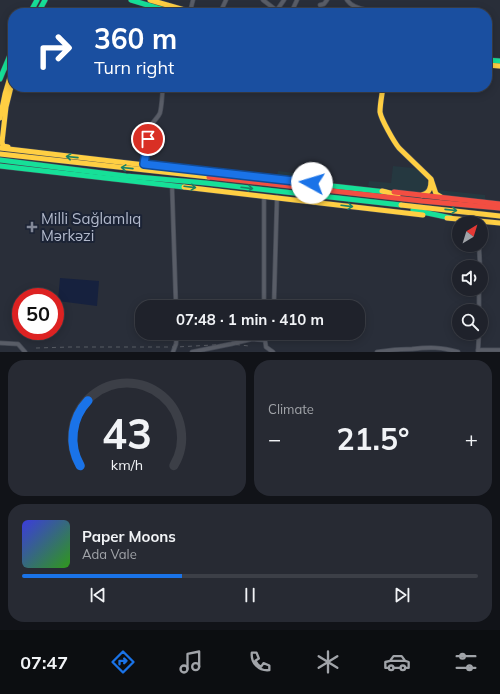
<!DOCTYPE html>
<meta charset="utf-8">
<style>
body{margin:0;font-family:Mulish,sans-serif;background:#272a33;color:#f1f3f6;height:100vh;display:flex;flex-direction:column;font-size:15px;white-space:nowrap}
*{box-sizing:border-box;margin:0}
p{font-size:13px;color:#a1a4a9}
.icon{flex:none;width:22px;height:22px;fill:none;stroke:currentColor;stroke-width:2;stroke-linecap:round;stroke-linejoin:round}
.map{position:relative;height:352px;overflow:hidden}
.side{display:flex;flex-direction:column;gap:8px;padding:8px;background:#111318;flex:1}
.side>*{flex:none}
.hud{position:absolute;left:8px;top:8px;width:484px;height:84px;border-radius:16px;box-shadow:0 2px 10px #0003,0 0 0 1px #3c3f47;background:#1a4fa0;color:#fff;overflow:hidden}
.needle{width:26px;rotate:38deg}
.buttons{position:absolute;left:452px;top:216px;display:grid;gap:8px}
.buttons a{display:grid;place-items:center;width:36px;height:36px;border-radius:50%;background:#1f222b;box-shadow:0 2px 10px #0003,0 0 0 1px #3c3f47;font-size:20px}
.speed{position:absolute;left:12px;top:288px;display:flex;gap:8px;font-size:20px;font-weight:700;text-align:center}
.speed>*{display:grid;place-content:center;width:52px;height:52px;border-radius:50%;background:#1f222b;box-shadow:0 2px 10px #0003,0 0 0 1px #3c3f47;line-height:1}
.speed .limit{border:6px solid #d22;background:#fff;color:#111}
.pin{position:absolute;display:grid;place-items:center;width:34px;height:34px;color:#fff;margin:-17px;border:2px solid #fff;border-radius:50%;box-shadow:0 1px 4px #0007}
.me{position:absolute;width:44px;margin:-22px;rotate:276deg;stroke-linejoin:round;filter:drop-shadow(0 0 3px #0008)}
.turn{display:flex;align-items:center;gap:14px;height:84px;padding:0 20px;font-size:18px}
.turn .icon{width:52px;height:52px;stroke-width:2.5}
.turn b{display:block;font-size:28px;line-height:34px}
.big{font-size:30px;font-weight:700;line-height:1.1}
.side .widget{flex:1;display:flex;flex-direction:column;justify-content:center;gap:6px;min-width:0;padding:0 14px;border-radius:16px;background:#272a33}
.side .dial{align-items:center;gap:0}
.dial svg{height:104px;overflow:visible;fill:none;stroke:#3c3f47;stroke-width:7;stroke-linecap:round;text-anchor:middle}
.dial text{fill:#f1f3f6;stroke:none}
.song{display:flex;align-items:center;gap:12px}
.cover{width:48px;height:48px;border-radius:6px;background:linear-gradient(135deg,hsl(240 70% 55%),hsl(110 70% 35%))}
.played{height:4px;border-radius:2px;background:linear-gradient(90deg,#1a73e8 35%,#3c3f47 35%)}
.keys{display:flex;justify-content:space-around;direction:ltr}
.heat{display:flex;justify-content:space-between;align-items:center;font-size:22px;direction:ltr}
.side .tiles{flex:1;display:grid;gap:8px;grid-template-columns:1fr 1fr}
.widget:last-child{grid-column:span 2}
.trip{position:absolute;left:135px;top:300px;width:230px;height:40px;border-radius:16px;background:#1f222b;box-shadow:0 2px 10px #0003,0 0 0 1px #3c3f47;font-weight:700;line-height:40px;text-align:center}
.tab-bar{display:flex;height:64px;justify-content:space-around;align-items:center;background:#0c0e11;color:#a1a4a9}
.tab-bar .icon{width:28px;height:28px}
.tab-bar .current{color:#1a73e8}
.tab-bar b{font-size:18px;color:#f1f3f6}
.map>svg:first-child{display:block}
.green{fill:#253840}
.water{fill:#16213e}
.lines{fill:none;stroke-linecap:round;stroke-linejoin:round}
.street-casing{stroke:#464b56;stroke-width:5}
.fast-casing{stroke:#464b56;stroke-width:6}
.slow-casing{stroke:#464b56;stroke-width:6}
.jam-casing{stroke:#464b56;stroke-width:6}
.street{stroke:#595d67;stroke-width:3.5}
.fast{stroke:#16e098;stroke-width:5}
.slow{stroke:#ffcf43;stroke-width:5}
.jam{stroke:#f24e42;stroke-width:5}
.rail{stroke:#585c64;stroke-width:1;stroke-dasharray:4 4;stroke-linecap:butt}
.oneway{stroke:#188266}
.route-casing{stroke:#114b97;stroke-width:10}
.route{stroke:#1a73e8;stroke-width:7}
.poi-dot{fill:#828898;stroke:#1b2335;stroke-width:1.5}
.labels{text-anchor:middle;dominant-baseline:central;stroke-width:4;stroke-linejoin:round;paint-order:stroke}
.poi-label{font-size:15px;fill:#b2b9cb;stroke:#1b2335;text-anchor:start}
</style>
<div class="map">
<svg width="500" height="352" viewBox="0 0 500 352">
<rect width="100%" height="100%" fill="#292e39"/>
<!-- green -->
<g class="green">
<path d="M393 166C399 167 407 167 413 168 419 170 426 178 429 184L426 191 422 193 368 186 369 181 391 183Z"/>
<polygon points="278,171 312,175 311,180 277,176"/>
<polygon points="438,190 485,195 485,200 442,196 439,193"/>
</g>
<!-- water -->
<polygon class="water" points="60,278 99,281 97,306 58,301"/>
<g class="lines">
<defs>
<g id="street">
<polyline points="263,0 280,13"/>
<path d="M347 0C355 12 379 11 391 11"/>
<polyline points="320,5 324,4 327,0"/>
<polyline points="277,10 284,0"/>
<polyline points="190,12 193,0"/>
<polyline points="220,13 226,0"/>
<polyline points="291,13 297,0"/>
<polyline points="422,13 422,11"/>
<polyline points="487,34 489,34"/>
<path d="M144 164 151 126C153 121 158 118 160 113 162 105 162 95 163 87"/>
<polyline points="172,185 176,307"/>
<polyline points="479,245 480,267"/>
<polyline points="264,303 274,303 277,197"/>
<polyline points="264,307 264,196"/>
<polyline points="479,311 479,289"/>
<polyline points="264,333 266,347 273,352"/>
<polyline points="0,343 18,344 25,352"/>
<polyline points="478,350 500,350"/>
<polyline points="173,352 176,344 177,333"/>
<polyline points="192,352 231,344 252,339 265,340"/>
<path d="M377 352C389 350 400 349 412 349 430 347 441 347 458 352"/>
<polyline points="478,352 479,333"/>
</g>
<g id="fast">
<polyline points="131,0 174,13"/>
<polyline points="30,13 37,0"/>
<polyline points="38,13 45,0"/>
<polyline points="487,60 500,61"/>
<polyline points="9,69 13,59"/>
<polyline points="0,79 13,48"/>
<polyline points="0,160 126,176 206,183 401,205"/>
<polyline points="0,166 184,187"/>
<polyline points="179,169 386,192"/>
<polyline points="413,210 451,218"/>
</g>
<g id="slow">
<polyline points="150,0 195,13"/>
<polyline points="487,65 500,66"/>
<path d="M383 87C382 95 380 104 380 112 381 119 394 142 399 148L431 179 436 194 441 197"/>
<polyline points="0,118 5,94 13,67"/>
<polyline points="8,147 3,146 2,142 6,107 13,79"/>
<polyline points="0,148 179,169"/>
<polyline points="0,154 209,177"/>
<polyline points="184,187 423,215"/>
<polyline points="382,191 398,195"/>
<path d="M422 195C430 193 431 187 431 180"/>
<polyline points="401,205 500,216"/>
<polyline points="447,218 500,223"/>
</g>
<g id="jam">
<polyline points="209,177 422,201 500,208"/>
<polyline points="394,192 500,204"/>
</g>
</defs>
<!-- street casing -->
<use href="#street" class="street-casing"/>
<!-- fast casing -->
<use href="#fast" class="fast-casing"/>
<!-- slow casing -->
<use href="#slow" class="slow-casing"/>
<!-- jam casing -->
<use href="#jam" class="jam-casing"/>
<!-- street -->
<use href="#street" class="street"/>
<!-- fast -->
<use href="#fast" class="fast"/>
<!-- slow -->
<use href="#slow" class="slow"/>
<!-- jam -->
<use href="#jam" class="jam"/>
<!-- rail -->
<polyline class="rail" points="36,348 70,347 176,347 231,344 249,346"/>
</g>
<!-- one-way arrows -->
<defs><path id="oneway-shaft" d="M-6 0H5M1.5-3L5.5 0L1.5 3" fill="none" stroke-width="1.6" stroke-linecap="round" stroke-linejoin="round"/></defs>
<g class="oneway">
<use href="#oneway-shaft" transform="translate(72 157) rotate(-174)"/>
<use href="#oneway-shaft" transform="translate(127 168) rotate(-174)"/>
<use href="#oneway-shaft" transform="translate(190 187) rotate(7)"/>
<use href="#oneway-shaft" transform="translate(247 188) rotate(7)"/>
<use href="#oneway-shaft" transform="translate(347 206) rotate(7)"/>
<use href="#oneway-shaft" transform="translate(451 210) rotate(6)"/>
</g>
<g class="lines">
<defs>
<polyline id="route" points="148,139 144,164 312,183"/>
</defs>
<!-- route casing -->
<use href="#route" class="route-casing"/>
<!-- route -->
<use href="#route" class="route"/>
</g>
<!-- markers -->
<path class="poi-dot" d="M30 221h4v4h4v4h-4v4h-4v-4h-4v-4h4z"/>
<g class="labels">
<!-- poi labels -->
<g class="poi-label">
<text x="41" y="218">Milli Sağlamlıq<tspan x="41" dy="17">Mərkəzi</tspan></text>
</g>
</g>
</svg>
<div class="buttons">
<a><svg class="needle" viewBox="-14 -14 28 28"><path d="M0-13l5 13h-10z" fill="#e53935"/><path d="M0 13l5-13h-10z" fill="#a1a4a9"/></svg></a>
<a><svg class="icon" aria-label="sound" viewBox="0 0 24 24"><path d="M4 9h4l5-4v14l-5-4H4zM17 9q2 3 0 6"/></svg></a>
<a><svg class="icon" aria-label="search" viewBox="0 0 24 24"><circle cx="10" cy="10" r="6"/><path d="M15 15l6 6"/></svg></a>
</div>
<div class="speed"><div class="limit">50</div></div>
<div class="pin" style="left:148px;top:139px;background:#d93025"><svg class="icon" aria-label="arrive" viewBox="0 0 24 24"><path d="M6 21V4h12l-3 4 3 4H6"/></svg></div>
<svg class="me" style="left:312px;top:183px" viewBox="-20 -20 40 40"><circle r="19" fill="#fff"/><path d="M0-13L10 11 0 6-10 11z" fill="#1a73e8"/></svg>
<div class="trip">07:48 · 1 min · 410 m</div>
<div class="hud">
<div class="turn"><svg class="icon" aria-label="right" viewBox="0 0 24 24"><path d="M7 20v-9h11M14 6l5 5-5 5"/></svg><div><b>360 m</b>Turn right</div></div>
</div>
</div>
<section class="side">
<div class="tiles">
<div class="widget dial"><svg viewBox="0 0 100 80">
<path d="M14 69A42 42 0 1 1 86 69"/>
<path d="M14 69A42 42 0 0 1 20 19" stroke="#1a73e8"/>
<text x="50" y="56" font-size="32" font-weight="700">43</text>
<text x="50" y="72" font-size="11">km/h</text>
</svg></div>
<div class="widget"><p>Climate</p>
<div class="heat"><a>−</a><b class="big">21.5°</b><a>+</a></div>
</div>
<div class="widget">
<div class="song"><i class="cover"></i><div><b>Paper Moons</b><p>Ada Vale</p></div></div>
<div class="played"></div>
<div class="keys"><svg class="icon" aria-label="previous" viewBox="0 0 24 24"><path d="M18 5L8 12l10 7zM5 5v14"/></svg><svg class="icon" aria-label="pause" viewBox="0 0 24 24"><path d="M8 5v14M16 5v14"/></svg><svg class="icon" aria-label="next" viewBox="0 0 24 24"><path d="M6 5l10 7-10 7zM19 5v14"/></svg></div>
</div>
</div>
</section>
<nav class="tab-bar">
<b>07:47</b>
<svg class="icon current" aria-label="directions" viewBox="0 0 24 24"><path d="M12 3l9 9-9 9-9-9zM9 14v-3h6M13 9l2 2-2 2"/></svg>
<svg class="icon" aria-label="music" viewBox="0 0 24 24"><path d="M9 18V5l10-2v13"/><circle cx="6" cy="18" r="3"/><circle cx="16" cy="16" r="3"/></svg>
<svg class="icon" aria-label="phone" viewBox="0 0 24 24"><path d="M5 4h4l2 5-3 2q2 4 5 5l2-3 5 2v4C11 20 4 13 5 4z"/></svg>
<svg class="icon" aria-label="climate" viewBox="0 0 24 24"><path d="M12 3v18M4 7l16 10M4 17L20 7"/></svg>
<svg class="icon" aria-label="car" viewBox="0 0 24 24"><path d="M5 17H2v-5l4-1 3-4h7l3 4 3 1v5h-3M9 17h6M6 11h13"/><circle cx="7" cy="17" r="2"/><circle cx="17" cy="17" r="2"/></svg>
<svg class="icon" aria-label="filters" viewBox="0 0 24 24"><path d="M4 7h16M4 17h16"/><circle cx="9" cy="7" r="2"/><circle cx="15" cy="17" r="2"/></svg>
</nav>
